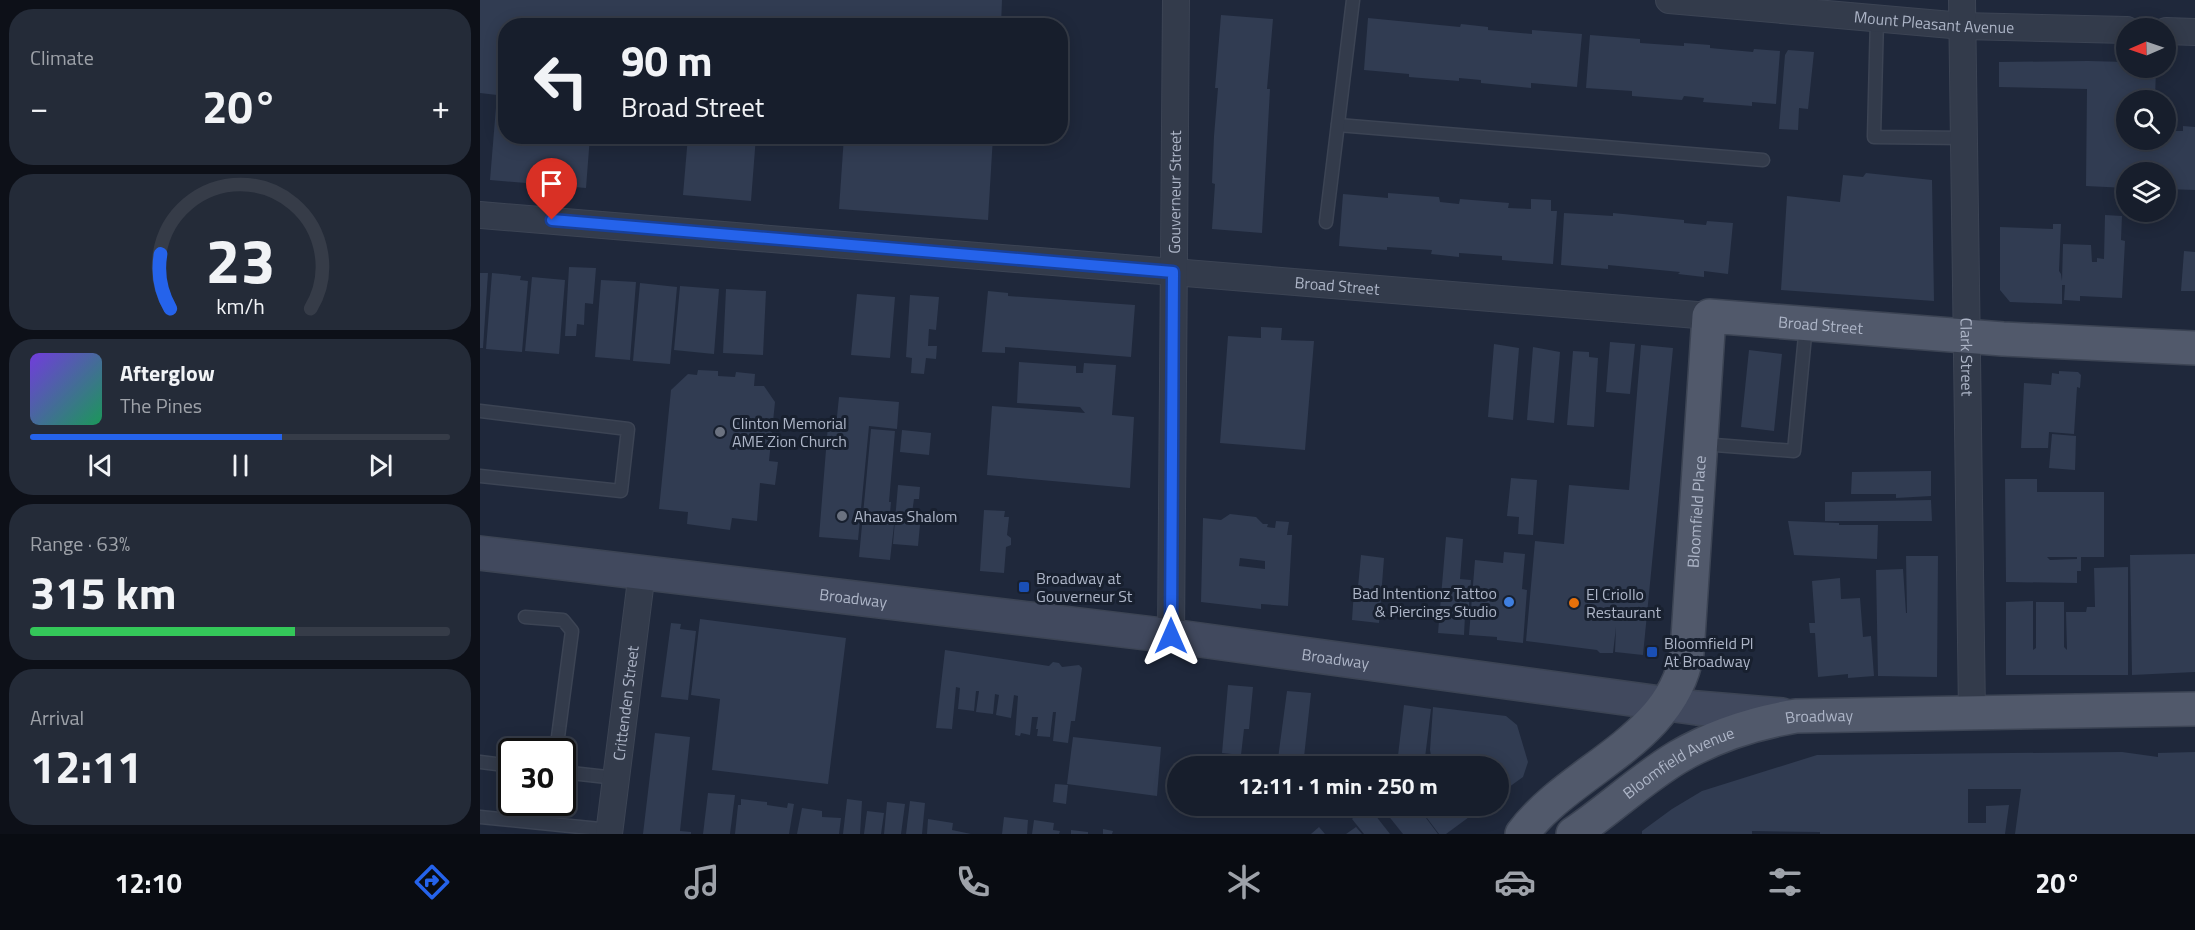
<!DOCTYPE html>
<meta charset="utf-8">
<style>
body{margin:0;font-family:"Titillium Web",sans-serif;background:#242b38;color:#f1f3f6;height:100vh;display:flex;flex-direction:column;font-size:22px;white-space:nowrap}
*{box-sizing:border-box;margin:0}
p{font-size:20px;color:#9ea2a9}
.icon{flex:none;width:33px;height:33px;fill:none;stroke:currentColor;stroke-width:2;stroke-linecap:round;stroke-linejoin:round}
.map{position:relative;flex:1;overflow:hidden}
.panel{display:flex;flex-direction:column;gap:9px;padding:9px;background:#0d1018;width:480px}
.panel>*{flex:none}
.hud{position:absolute;left:18px;top:18px;width:570px;height:126px;border-radius:24px;box-shadow:0 3px 15px #0003,0 0 0 2px #363c48;background:#171e2c;color:#f1f3f6;overflow:hidden}
.needle{width:39px;rotate:268deg}
.fabs{position:absolute;left:1636px;top:18px;display:grid;gap:12px}
.fabs a{display:grid;place-items:center;width:60px;height:60px;border-radius:50%;background:#171e2c;box-shadow:0 3px 15px #0003,0 0 0 2px #363c48;font-size:30px}
.speed{position:absolute;left:18px;top:738px;display:flex;gap:12px;font-size:30px;font-weight:700;text-align:center}
.speed>*{display:grid;place-content:center;width:78px;height:78px;border-radius:50%;background:#171e2c;box-shadow:0 3px 15px #0003,0 0 0 2px #363c48;line-height:1}
.speed .limit{border:3px solid #111;border-radius:9px;background:#fff;color:#111}
.pin{position:absolute;display:grid;place-items:center;width:51px;height:51px;color:#fff;margin:-62px -26px;border-radius:50% 50% 50% 0;rotate:-45deg;box-shadow:0 0 6px #0007}
.pin .icon{rotate:45deg}
.me{position:absolute;width:66px;margin:-33px;rotate:0deg;stroke-linejoin:round;filter:drop-shadow(0 0 4px #0008)}
.turn{display:flex;align-items:center;gap:21px;height:126px;padding:0 24px;font-size:27px}
.turn .icon{width:78px;height:78px;stroke-width:2.5}
.turn b{display:block;font-size:42px;line-height:51px}
.big{font-size:45px;font-weight:700;line-height:1.1}
.panel .card{flex:1;display:flex;flex-direction:column;justify-content:center;gap:9px;min-width:0;padding:0 21px;border-radius:24px;background:#242b38}
.panel .dial{align-items:center;gap:0}
.dial svg{height:156px;overflow:visible;fill:none;stroke:#363c48;stroke-width:7;stroke-linecap:round;text-anchor:middle}
.dial text{fill:#f1f3f6;stroke:none}
.song{display:flex;align-items:center;gap:18px}
.cover{width:72px;height:72px;border-radius:9px;background:linear-gradient(135deg,hsl(260 70% 55%),hsl(150 70% 35%))}
.played{height:6px;border-radius:3px;background:linear-gradient(90deg,#2563eb 60%,#363c48 60%)}
.keys{display:flex;justify-content:space-around;direction:ltr}
.heat{display:flex;justify-content:space-between;align-items:center;font-size:33px;direction:ltr}
.charge{height:9px;border-radius:4px;background:linear-gradient(90deg,#34c759 63%,#363c48 0)}
.trip{position:absolute;left:687px;top:756px;width:342px;height:60px;border-radius:30px;background:#171e2c;box-shadow:0 3px 15px #0003,0 0 0 2px #363c48;font-weight:700;line-height:60px;text-align:center}
.tab-bar{display:flex;height:96px;justify-content:space-around;align-items:center;background:#090c12;color:#9ea2a9}
.tab-bar .icon{width:42px;height:42px}
.tab-bar .active{color:#2563eb}
.tab-bar b{font-size:27px;color:#f1f3f6}
main{display:flex;flex:1;min-height:0}
.map>svg:first-child{display:block}
.building{fill:#313c52;fill-rule:evenodd}
.lines{fill:none;stroke-linecap:round;stroke-linejoin:round}
.lane-casing{stroke:#3c4454;stroke-width:15}
.street-casing{stroke:#3c4454;stroke-width:28}
.secondary-casing{stroke:#3c4454;stroke-width:36}
.primary-casing{stroke:#3c4454;stroke-width:36}
.lane{stroke:#333b4b;stroke-width:12}
.street{stroke:#333b4b;stroke-width:26}
.secondary{stroke:#41495e;stroke-width:33}
.primary{stroke:#51596b;stroke-width:33}
.route-casing{stroke:#184099;stroke-width:15}
.route{stroke:#2563eb;stroke-width:10}
.worship-dot{fill:#6b7280;stroke:#18202f;stroke-width:2}
.transit-dot{fill:#1a4fb4;stroke:#18202f;stroke-width:2}
.shop-dot{fill:#3f7fe0;stroke:#18202f;stroke-width:2}
.food-dot{fill:#e8710a;stroke:#18202f;stroke-width:2}
.labels{text-anchor:middle;dominant-baseline:central;stroke-width:6;stroke-linejoin:round;paint-order:stroke}
.street-label{font-size:16px;fill:#adb5c7;stroke:#18202f}
.poi-label{font-size:16px;fill:#adb5c7;stroke:#18202f;text-anchor:start}
</style>
<main>
<section class="panel">
<div class="card"><p>Climate</p>
<div class="heat"><a>−</a><b class="big">20°</b><a>+</a></div>
</div>
<div class="card dial"><svg viewBox="0 0 100 80">
<path d="M14 69A42 42 0 1 1 86 69"/>
<path d="M14 69A42 42 0 0 1 9 41" stroke="#2563eb"/>
<text x="50" y="56" font-size="32" font-weight="700">23</text>
<text x="50" y="72" font-size="11">km/h</text>
</svg></div>
<div class="card">
<div class="song"><i class="cover"></i><div><b>Afterglow</b><p>The Pines</p></div></div>
<div class="played"></div>
<div class="keys"><svg class="icon" aria-label="previous" viewBox="0 0 24 24"><path d="M18 5L8 12l10 7zM5 5v14"/></svg><svg class="icon" aria-label="pause" viewBox="0 0 24 24"><path d="M8 5v14M16 5v14"/></svg><svg class="icon" aria-label="next" viewBox="0 0 24 24"><path d="M6 5l10 7-10 7zM19 5v14"/></svg></div>
</div>
<div class="card"><p>Range · 63%</p><b class="big">315 km</b><div class="charge"></div></div>
<div class="card"><p>Arrival</p><b class="big">12:11</b></div>
</section>
<div class="map">
<svg width="1715" height="834" viewBox="0 0 1715 834">
<rect width="100%" height="100%" fill="#1f283b"/>
<!-- building -->
<g class="building">
<polygon points="0,0 522,0 521,26 26,26 26,136 110,136 106,188 10,180 17,95 0,93"/>
<polygon points="741,15 793,19 787,89 790,89 782,233 732,229 735,184 732,183 734,136 738,88 735,88"/>
<polygon points="888,18 980,27 981,24 1008,27 1008,30 1052,34 1052,30 1102,34 1097,87 1051,83 1051,88 1001,83 1001,80 979,78 979,81 929,77 929,74 884,70"/>
<polygon points="1110,35 1160,39 1160,43 1204,46 1204,43 1230,45 1230,48 1273,52 1274,49 1300,51 1296,104 1272,102 1272,106 1223,102 1224,98 1204,96 1202,100 1152,96 1152,91 1106,88"/>
<polygon points="1308,50 1334,52 1328,109 1319,108 1318,130 1299,129 1305,55"/>
<polygon points="1608,61 1647,62 1647,68 1676,68 1675,100 1647,100 1647,140 1686,140 1686,131 1703,131 1703,126 1715,127 1715,190 1686,189 1686,172 1647,172 1647,188 1606,186 1607,89 1519,87 1519,62"/>
<polygon points="208,136 276,136 271,201 203,195"/>
<polygon points="364,136 513,136 508,220 359,209"/>
<polygon points="1386,173 1452,180 1454,301 1301,290 1307,196 1360,202 1363,175 1383,177"/>
<polygon points="908,193 959,197 960,202 979,204 980,199 1029,203 1028,208 1051,209 1051,199 1071,200 1071,211 1077,211 1073,264 1022,260 1022,256 979,253 979,257 951,254 952,250 907,247 907,250 859,246 863,194 908,198"/>
<polygon points="1084,213 1133,216 1133,213 1204,220 1204,223 1226,225 1227,221 1253,223 1248,274 1224,271 1224,277 1198,274 1200,272 1128,265 1128,269 1081,265"/>
<polygon points="1625,215 1642,216 1641,240 1645,241 1642,298 1600,296 1600,301 1584,300 1585,285 1582,285 1582,304 1530,302 1520,290 1520,227 1573,229 1573,224 1581,224 1579,271 1581,274 1582,281 1583,244 1611,245 1612,262 1617,262 1617,258 1624,259"/>
<polygon points="1704,251 1715,252 1715,291 1701,291"/>
<polygon points="89,267 116,268 113,304 105,303 104,325 97,324 96,336 85,336"/>
<polygon points="0,273 8,273 3,348 0,348"/>
<polygon points="12,273 41,276 40,280 48,281 42,352 6,349"/>
<polygon points="52,277 85,280 79,354 45,351"/>
<polygon points="121,280 156,282 150,360 115,357"/>
<polygon points="160,283 197,287 190,364 153,361"/>
<polygon points="200,286 239,289 234,354 194,350"/>
<polygon points="246,289 286,291 283,355 243,353"/>
<polygon points="508,291 528,293 528,296 655,305 651,357 525,347 525,353 502,352"/>
<polygon points="377,294 415,297 410,358 371,355"/>
<polygon points="430,295 459,297 456,330 449,329 448,346 457,346 456,359 446,358 444,374 431,373 432,358 426,357"/>
<polygon points="781,327 802,328 801,340 834,341 825,450 740,443 748,336 781,338"/>
<polygon points="1130,342 1155,344 1150,394 1126,392"/>
<polygon points="1014,344 1039,348 1033,420 1008,417"/>
<polygon points="1161,345 1193,348 1163,655 1135,652 1136,627 1133,653 1120,653 1117,650 1046,641 1055,541 1084,544 1089,485 1149,490"/>
<polygon points="1053,347 1080,352 1074,423 1047,420"/>
<polygon points="1269,350 1302,354 1294,431 1261,427"/>
<polygon points="1093,351 1109,352 1109,357 1118,358 1114,427 1087,425"/>
<polygon points="539,362 596,366 596,373 603,373 604,363 636,365 632,415 654,417 650,488 507,475 512,406 605,413 600,407 537,403"/>
<polygon points="218,370 238,371 238,376 255,377 256,372 275,374 274,386 284,386 295,402 289,461 298,462 295,485 280,483 277,521 252,518 250,530 207,524 208,512 179,509 191,390 208,374 217,375"/>
<polygon points="1579,371 1598,372 1601,375 1600,388 1597,387 1594,434 1569,432 1568,448 1541,448 1544,383 1571,385 1572,373 1579,374"/>
<polygon points="359,397 419,402 417,429 389,426 378,540 339,537 348,425 356,426"/>
<polygon points="391,429 415,431 409,502 411,502 409,525 414,525 410,560 379,557"/>
<polygon points="422,430 451,433 449,455 420,452"/>
<polygon points="1572,434 1596,436 1595,470 1569,468"/>
<polygon points="1451,471 1451,496 1416,498 1416,494 1371,494 1372,472"/>
<polygon points="1031,478 1057,480 1053,535 1038,534 1039,517 1027,516"/>
<path d="M1525 479H1557V492H1624V557H1601V571H1597V583L1526 582ZM1567 557H1597V559L1570 560Z"/>
<polygon points="418,485 440,487 439,499 434,499 432,513 441,514 438,546 413,544"/>
<polygon points="1451,500 1452,521 1345,521 1345,502"/>
<polygon points="504,510 525,511 524,517 529,517 527,535 531,538 531,545 526,547 524,573 500,571"/>
<path d="M750 514 776 517 783 524H788L787 527 795 528 796 521 809 522 807 535H812L808 606 781 604V609L721 602 723 518 741 520ZM760 558 785 561V569L759 566Z"/>
<polygon points="1308,521 1359,523 1359,525 1398,525 1397,559 1314,555"/>
<polygon points="966,537 983,539 980,579 991,580 988,615 985,615 984,635 958,633"/>
<polygon points="1024,552 1045,554 1042,589 1047,590 1043,643 1017,640 1017,637 989,635 995,560 1023,563"/>
<polygon points="1715,554 1715,672 1652,675 1650,555"/>
<polygon points="881,555 904,558 899,623 872,620 874,590 878,587"/>
<polygon points="1426,556 1458,556 1457,677 1398,676 1396,570 1423,569 1426,613 1427,613"/>
<polygon points="1648,567 1648,675 1526,675 1526,602 1553,601 1553,650 1556,648 1556,602 1584,602 1584,647 1587,650 1586,612 1606,612 1607,607 1615,607 1614,568"/>
<polygon points="1360,578 1361,599 1380,598 1383,637 1391,636 1394,676 1368,678 1368,674 1338,677 1335,633 1330,633 1329,623 1335,623 1332,581"/>
<polygon points="220,619 366,638 348,784 232,770 240,699 211,695"/>
<polygon points="191,623 201,624 200,629 216,631 208,700 181,697"/>
<polygon points="465,650 569,666 573,662 579,663 582,667 599,665 602,668 595,721 591,721 588,743 573,741 576,712 573,712 570,737 557,736 558,729 556,729 558,717 552,717 550,735 541,733 540,736 535,735 538,696 534,695 531,718 516,715 519,695 515,694 513,714 496,712 499,691 496,691 494,711 478,709 480,688 476,687 472,729 456,728"/>
<polygon points="748,685 773,687 769,729 764,729 761,755 742,753"/>
<polygon points="807,691 831,693 823,766 797,766"/>
<polygon points="924,705 951,709 944,766 917,764"/>
<polygon points="953,707 1026,716 1037,725 1048,762 1043,777 1018,795 1018,766 953,766 950,750"/>
<polygon points="175,733 210,737 200,831 211,832 211,834 163,834"/>
<polygon points="593,737 681,747 677,796 587,784"/>
<polygon points="1642,752 1678,757 1678,753 1715,752 1715,834 1535,834 1541,789 1488,789 1488,823 1506,823 1506,806 1529,805 1525,834 1340,834 1340,832 1272,831 1272,834 1162,834 1162,831 1192,809 1222,791 1337,755"/>
<polygon points="575,784 588,785 586,804 573,802"/>
<polygon points="228,793 255,795 250,834 223,834"/>
<polygon points="261,799 287,802 287,805 307,808 308,803 314,804 309,834 255,834 258,805 261,805"/>
<polygon points="367,799 382,801 380,834 363,834"/>
<polygon points="430,801 445,803 442,834 426,834"/>
<polygon points="407,802 425,804 421,834 404,834"/>
<polygon points="888,806 910,834 884,834 872,819"/>
<polygon points="907,806 937,806 958,834 923,834 903,809"/>
<polygon points="938,806 1004,806 966,834 959,834"/>
<polygon points="322,808 342,811 342,817 361,818 359,834 317,834"/>
<polygon points="387,811 404,813 401,834 384,834"/>
<polygon points="524,817 548,820 547,834 522,834"/>
<polygon points="448,819 473,823 472,830 491,834 447,834"/>
<polygon points="554,820 574,823 573,830 580,831 579,834 552,834"/>
<polygon points="839,827 845,834 831,834"/>
<polygon points="876,827 882,834 866,834"/>
<polygon points="623,829 633,831 632,834 623,834"/>
<polygon points="591,830 608,832 608,834 591,834"/>
</g>
<g class="lines">
<defs>
<g id="lane">
<polyline points="1397,18 1394,137 1484,138"/>
<polyline points="858,125 1283,160"/>
<polyline points="846,222 873,0"/>
<polyline points="0,411 148,429 141,491 0,476"/>
<polyline points="1222,444 1314,451 1326,325"/>
<polyline points="45,617 83,620 92,631 76,752"/>
<polyline points="0,762 32,766"/>
<polyline points="82,772 136,778"/>
<polyline points="0,817 130,830"/>
</g>
<g id="street">
<path id="s1" d="M1189 0 1483 26 1647 30"/>
<path id="s2" d="M1482 0 1492 713"/>
<polyline points="1686,31 1715,32"/>
<path id="s3" d="M0 215 1229 316"/>
<path id="s4" d="M691 636 696 0"/>
<path id="s5" d="M129 834 162 572"/>
</g>
<g id="secondary">
<path id="s6" d="M0 553 691 636 1217 708 1302 715"/>
</g>
<g id="primary">
<path id="s7" d="M1042 834C1090 769 1193 741 1207 653L1229 316 1523 339 1715 348"/>
<path id="s8" d="M1093 834C1129 810 1161 779 1198 757 1234 736 1274 723 1316 716L1715 709"/>
</g>
</defs>
<!-- lane casing -->
<use href="#lane" class="lane-casing"/>
<!-- street casing -->
<use href="#street" class="street-casing"/>
<!-- secondary casing -->
<use href="#secondary" class="secondary-casing"/>
<!-- primary casing -->
<use href="#primary" class="primary-casing"/>
<!-- lane -->
<use href="#lane" class="lane"/>
<!-- street -->
<use href="#street" class="street"/>
<!-- secondary -->
<use href="#secondary" class="secondary"/>
<!-- primary -->
<use href="#primary" class="primary"/>
</g>
<g class="lines">
<defs>
<polyline id="route" points="72,220 693,272 691,636"/>
</defs>
<!-- route casing -->
<use href="#route" class="route-casing"/>
<!-- route -->
<use href="#route" class="route"/>
</g>
<!-- markers -->
<g class="worship-dot">
<circle cx="240" cy="432" r="6"/>
<circle cx="362" cy="516" r="6"/>
</g>
<g class="transit-dot">
<rect x="538" y="581" width="12" height="12" rx="3"/>
<rect x="1166" y="646" width="12" height="12" rx="3"/>
</g>
<circle class="shop-dot" cx="1029" cy="602" r="6"/>
<circle class="food-dot" cx="1094" cy="603" r="6"/>
<g class="labels">
<!-- street labels -->
<g class="street-label">
<text stroke="none"><textPath href="#s1" startOffset="266">Mount Pleasant Avenue</textPath></text>
<text stroke="none"><textPath href="#s4" startOffset="444">Gouverneur Street</textPath></text>
<text stroke="none"><textPath href="#s3" startOffset="860">Broad Street</textPath></text>
<text stroke="none"><textPath href="#s7" startOffset="700">Broad Street</textPath></text>
<text stroke="none"><textPath href="#s2" startOffset="357">Clark Street</textPath></text>
<text stroke="none"><textPath href="#s7" startOffset="392">Bloomfield Place</textPath></text>
<text stroke="none"><textPath href="#s6" startOffset="376">Broadway</textPath></text>
<text stroke="none"><textPath href="#s6" startOffset="862">Broadway</textPath></text>
<text stroke="none"><textPath href="#s5" startOffset="132">Crittenden Street</textPath></text>
<text stroke="none"><textPath href="#s8" startOffset="279">Broadway</textPath></text>
<text stroke="none"><textPath href="#s8" startOffset="128">Bloomfield Avenue</textPath></text>
</g>
<!-- poi labels -->
<g class="poi-label">
<text x="252" y="423">Clinton Memorial<tspan x="252" dy="18">AME Zion Church</tspan></text>
<text x="374" y="516">Ahavas Shalom</text>
<text x="556" y="578">Broadway at<tspan x="556" dy="18">Gouverneur St</tspan></text>
<text x="1017" y="593" text-anchor="end">Bad Intentionz Tattoo<tspan x="1017" dy="18">&amp; Piercings Studio</tspan></text>
<text x="1106" y="594">El Criollo<tspan x="1106" dy="18">Restaurant</tspan></text>
<text x="1184" y="643">Bloomfield Pl<tspan x="1184" dy="18">At Broadway</tspan></text>
</g>
</g>
</svg>
<div class="fabs">
<a><svg class="needle" viewBox="-14 -14 28 28"><path d="M0-13l5 13h-10z" fill="#e53935"/><path d="M0 13l5-13h-10z" fill="#9ea2a9"/></svg></a>
<a><svg class="icon" aria-label="search" viewBox="0 0 24 24"><circle cx="10" cy="10" r="6"/><path d="M15 15l6 6"/></svg></a>
<a><svg class="icon" aria-label="layers" viewBox="0 0 24 24"><path d="M12 4l9 5-9 5-9-5zM3 14l9 5 9-5"/></svg></a>
</div>
<div class="speed"><div class="limit">30</div></div>
<div class="pin" style="left:72px;top:220px;background:#d93025"><svg class="icon" aria-label="arrive" viewBox="0 0 24 24"><path d="M6 21V4h12l-3 4 3 4H6"/></svg></div>
<svg class="me" style="left:691px;top:636px" viewBox="-20 -20 40 40"><path d="M0-17L14 15 0 8-14 15z" fill="#2563eb" stroke="#fff" stroke-width="4"/></svg>
<div class="trip">12:11 · 1 min · 250 m</div>
<div class="hud">
<div class="turn"><svg class="icon" aria-label="left" viewBox="0 0 24 24"><path d="M17 20v-9H6M10 6l-5 5 5 5"/></svg><div><b>90 m</b>Broad Street</div></div>
</div>
</div>
</main>
<nav class="tab-bar">
<b>12:10</b>
<svg class="icon active" aria-label="directions" viewBox="0 0 24 24"><path d="M12 3l9 9-9 9-9-9zM9 14v-3h6M13 9l2 2-2 2"/></svg>
<svg class="icon" aria-label="music" viewBox="0 0 24 24"><path d="M9 18V5l10-2v13"/><circle cx="6" cy="18" r="3"/><circle cx="16" cy="16" r="3"/></svg>
<svg class="icon" aria-label="phone" viewBox="0 0 24 24"><path d="M5 4h4l2 5-3 2q2 4 5 5l2-3 5 2v4C11 20 4 13 5 4z"/></svg>
<svg class="icon" aria-label="climate" viewBox="0 0 24 24"><path d="M12 3v18M4 7l16 10M4 17L20 7"/></svg>
<svg class="icon" aria-label="car" viewBox="0 0 24 24"><path d="M5 17H2v-5l4-1 3-4h7l3 4 3 1v5h-3M9 17h6M6 11h13"/><circle cx="7" cy="17" r="2"/><circle cx="17" cy="17" r="2"/></svg>
<svg class="icon" aria-label="filters" viewBox="0 0 24 24"><path d="M4 7h16M4 17h16"/><circle cx="9" cy="7" r="2"/><circle cx="15" cy="17" r="2"/></svg>
<b>20°</b>
</nav>
